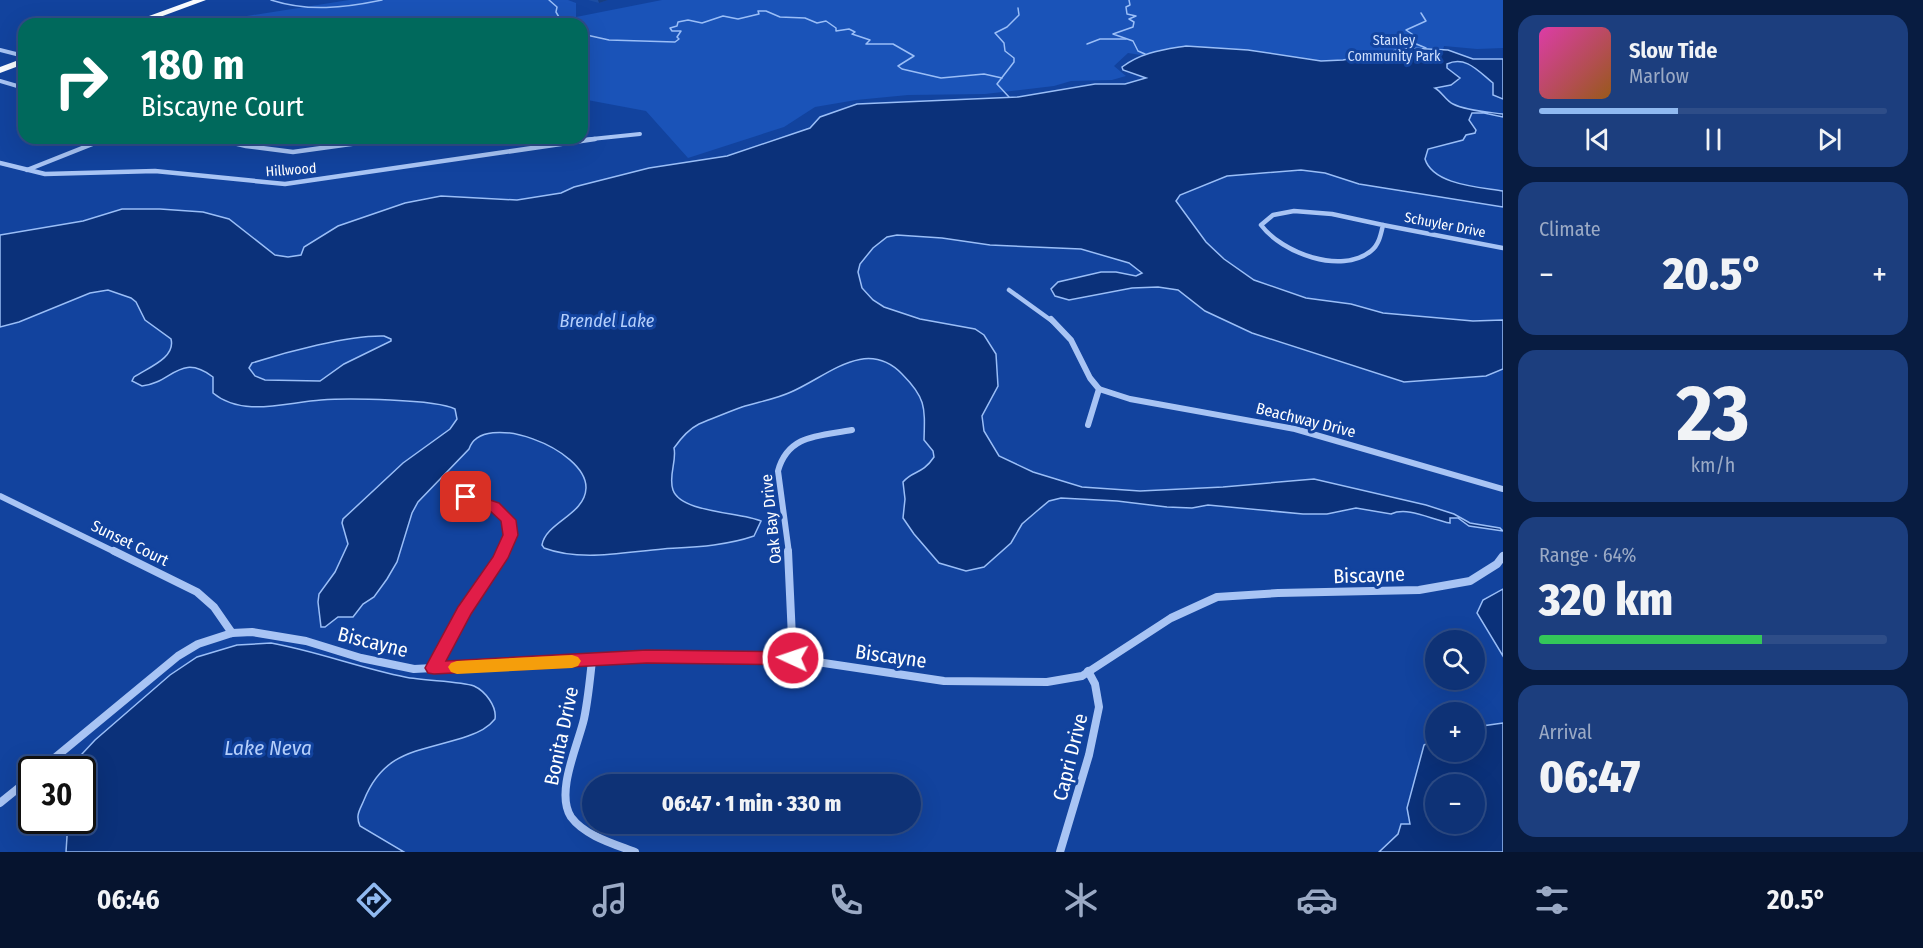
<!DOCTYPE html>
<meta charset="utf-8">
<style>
body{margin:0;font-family:"Fira Sans Condensed",sans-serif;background:#1c3e7e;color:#f1f3f6;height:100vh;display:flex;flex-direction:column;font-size:22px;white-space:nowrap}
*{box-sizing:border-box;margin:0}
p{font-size:20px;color:#9baac5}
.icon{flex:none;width:33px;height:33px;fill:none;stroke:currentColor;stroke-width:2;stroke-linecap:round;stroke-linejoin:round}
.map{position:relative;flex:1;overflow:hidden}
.details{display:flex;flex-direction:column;gap:15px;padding:15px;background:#081c41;width:420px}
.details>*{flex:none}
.top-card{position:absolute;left:18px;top:18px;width:570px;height:126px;border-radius:18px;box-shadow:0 6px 24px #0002,0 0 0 2px #2e4d88;background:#00695c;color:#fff;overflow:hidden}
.buttons{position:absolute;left:1425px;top:630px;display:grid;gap:12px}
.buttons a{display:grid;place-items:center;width:60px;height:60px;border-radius:50%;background:#0e3276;box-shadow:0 6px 24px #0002,0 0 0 2px #2e4d88;font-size:30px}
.speed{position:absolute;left:18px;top:756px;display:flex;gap:12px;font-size:30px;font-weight:700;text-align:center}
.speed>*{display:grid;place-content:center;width:78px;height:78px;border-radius:50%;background:#0e3276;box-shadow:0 6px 24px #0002,0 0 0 2px #2e4d88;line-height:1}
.speed .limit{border:3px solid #111;border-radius:9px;background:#fff;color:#111}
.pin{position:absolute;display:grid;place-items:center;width:51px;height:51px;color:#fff;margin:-26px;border-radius:12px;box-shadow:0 3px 9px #0006}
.me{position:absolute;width:66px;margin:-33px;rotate:273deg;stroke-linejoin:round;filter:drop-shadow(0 0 4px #0008)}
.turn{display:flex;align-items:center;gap:21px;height:126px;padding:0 24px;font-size:27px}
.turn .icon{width:78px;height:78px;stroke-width:2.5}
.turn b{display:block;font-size:42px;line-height:51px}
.big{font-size:45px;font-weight:800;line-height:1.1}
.details .widget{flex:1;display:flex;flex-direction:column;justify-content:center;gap:9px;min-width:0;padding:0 21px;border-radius:18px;background:#1c3e7e}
.details .dial{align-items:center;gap:0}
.dial b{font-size:78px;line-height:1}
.song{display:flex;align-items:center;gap:18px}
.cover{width:72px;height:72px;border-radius:9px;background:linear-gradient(135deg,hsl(320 70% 55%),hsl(30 70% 35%))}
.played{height:6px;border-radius:3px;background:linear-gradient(90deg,#90b9f0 40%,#2e4d88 40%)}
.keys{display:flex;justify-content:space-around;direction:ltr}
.heat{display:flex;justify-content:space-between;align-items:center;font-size:33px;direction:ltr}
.charge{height:9px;border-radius:4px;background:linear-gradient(90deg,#34c759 64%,#2e4d88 0)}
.trip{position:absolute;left:582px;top:774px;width:339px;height:60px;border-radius:30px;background:#0e3276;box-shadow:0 6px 24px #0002,0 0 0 2px #2e4d88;font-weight:800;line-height:60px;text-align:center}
.tab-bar{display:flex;height:96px;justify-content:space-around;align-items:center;background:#06142f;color:#9baac5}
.tab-bar .icon{width:42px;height:42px}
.tab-bar .selected{color:#90b9f0}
.tab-bar b{font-size:27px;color:#f1f3f6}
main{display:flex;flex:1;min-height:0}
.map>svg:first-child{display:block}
.green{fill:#1a53b8}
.water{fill:#0b317a;stroke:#9abef7;stroke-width:1.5;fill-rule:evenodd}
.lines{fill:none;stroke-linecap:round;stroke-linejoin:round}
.stream{stroke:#9abef7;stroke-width:1.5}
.minor-far3{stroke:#a8c4f4;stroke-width:4}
.minor-far2{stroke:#a8c4f4;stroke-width:4.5}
.minor-far1{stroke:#a8c4f4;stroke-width:6}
.minor{stroke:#a8c4f4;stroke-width:8}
.trunk{fill:#fafcff;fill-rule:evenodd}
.wall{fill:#1c4da3}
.shaded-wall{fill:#163e84}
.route{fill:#e11d48;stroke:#92132f;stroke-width:1.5}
.slow{fill:#f59e0b}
.labels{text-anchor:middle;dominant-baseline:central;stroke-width:6;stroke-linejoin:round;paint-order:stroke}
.far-park-label{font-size:14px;fill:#d1e1fe;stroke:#12439e}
.far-street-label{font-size:14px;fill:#fff;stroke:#12439e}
.street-label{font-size:16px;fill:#fff;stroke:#12439e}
.water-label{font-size:18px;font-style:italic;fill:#b5cffb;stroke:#12439e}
.near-street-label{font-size:20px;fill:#fff;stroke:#12439e}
.near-water-label{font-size:21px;font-style:italic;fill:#b5cffb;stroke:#12439e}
</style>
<main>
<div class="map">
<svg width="1503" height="852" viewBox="0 0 1503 852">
<rect width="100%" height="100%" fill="#12439e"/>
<!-- green -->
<polygon class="green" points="349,0 568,0 576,3 576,17 662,0 1503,0 1503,48 1477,49 1444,46 1430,101 1128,53 1114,66 1126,76 1112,80 1071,81 1054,86 985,94 908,95 856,100 815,107 784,127 688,158 646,111 582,99 582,24 196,24"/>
<!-- water -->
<g class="water">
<path d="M1186 46 1248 50 1321 61 1343 60 1408 48 1448 50 1473 59H1503V99L1493 95V83C1479 72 1466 55 1447 64V68L1460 78 1451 85 1435 88C1442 92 1446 101 1453 104 1467 111 1488 112 1503 114V117L1484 113H1472L1469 120 1476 130 1475 133 1466 135 1463 140 1428 149 1425 159C1433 185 1480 187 1503 191V207L1359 184 1325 173 1301 170 1227 176 1180 195 1176 201 1206 242 1224 259 1254 280 1306 298 1351 304 1383 313 1473 321 1503 320V369L1486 376 1404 382 1252 333 1205 311 1178 290 1158 287 1132 288 1069 300 1055 296 1051 289 1058 282 1101 272H1116L1136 276 1142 273 1129 263 1081 249 990 245 942 238 897 235 887 237 873 248 860 264 858 272 862 288 873 300 884 307 920 319 975 329 984 335 996 354 998 386 982 416 984 431 999 456 1033 472 1082 487 1140 491 1223 487 1314 479 1426 505 1454 514 1470 523 1500 528 1503 531 1469 526 1458 518H1450V523C1432 520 1408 506 1391 514L1356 508 1327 514H1303L1208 505 1192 508 1167 507 1117 501 1061 498 1049 501 1037 511 1022 524 1011 543 984 567 966 571 939 563 914 534 903 518 905 499 903 482C913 470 922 475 934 457L933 451 924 440C925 407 926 398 902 374 866 337 828 376 791 392 776 399 758 402 742 407 728 412 714 418 699 424 689 429 681 438 674 448 677 461 668 476 673 490 681 513 741 512 761 521L754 536C725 546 693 547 663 549 625 552 581 562 544 548L542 545C546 522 585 515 586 488 587 449 482 409 469 449L418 502 412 513 397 562 387 579 374 597 363 604 353 617H338L325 627H321L318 602 319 594 335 572 348 544 342 523 343 519 403 463 450 429 457 419 455 409C436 399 346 398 321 400 287 402 243 418 213 393V377C180 352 172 383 142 386L132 381 134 377C147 368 176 358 171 339L145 320 136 302 131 298 108 290 90 293 19 322 0 327V235L83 221 122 209H160L203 212 229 219 275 255 288 257 301 255 304 247 338 226 405 203 441 196 517 200 561 193 574 187 649 168 727 156 810 128 820 117 857 104 1018 97 1095 84H1125L1146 78 1123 70 1122 67C1142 52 1162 50 1186 46ZM384 336 391 339V341L344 364 320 381 265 380 255 376 249 368 252 363C286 352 349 335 384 336Z"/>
<polygon points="1503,589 1503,656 1477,613 1483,600"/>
<path d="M271 643C316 651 360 668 405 677 423 681 460 681 474 686 485 691 497 706 495 719 488 728 479 732 468 736 422 752 385 748 364 800 360 810 355 815 360 826L404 852H66L68 821 82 820V770L68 769 95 740 170 675 197 657 237 645Z"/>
<path d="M1503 723V852H1379L1398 834 1401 824H1410L1407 808 1424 745 1435 739 1436 752H1474L1475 727ZM1474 784V824H1436V784Z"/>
</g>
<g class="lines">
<!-- stream -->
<g class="stream">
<path d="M271 0C308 12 344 8 382 0"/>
<polyline points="549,0 557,7 556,12 563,24"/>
<polyline points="1129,0 1130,5 1126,7 1127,14 1136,16 1129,19 1134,22 1133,27 1113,34 1133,41 1138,51 1145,54"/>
<polyline points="1421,13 1426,21 1406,30 1415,36 1409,41 1426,48"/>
<polyline points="582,34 609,40 675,42 679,39 677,37 681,31 672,31 670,28 677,26 678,22 688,20 702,23 723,16 738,19 759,14 758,11 766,11 780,17 805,18 817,23 826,21 836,28 836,31 849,29 855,32 852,34 870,40 866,44 893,44 914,56 898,66 902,69 941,78 984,74 1002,78"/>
<polyline points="1087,44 1100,39 1126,39"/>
<polyline points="1009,97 997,84 1014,62 1014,58 1005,51 1004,43 995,33 1007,27 1019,15 1018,8"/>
</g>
<!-- minor-far3 -->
<g class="minor-far3">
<polyline points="0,50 24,56"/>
<polyline points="0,81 24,88"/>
<polyline points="213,138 223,140"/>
<polyline points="101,140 107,138"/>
<polyline points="376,140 393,138"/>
<polyline points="582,140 640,134"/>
</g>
<!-- minor-far2 -->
<g class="minor-far2">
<polyline points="217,139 246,146 293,152 387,139"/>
<polyline points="0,163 45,174 155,171 285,184 595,139"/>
<polyline points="27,170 105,139"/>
<path d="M1294 211 1332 214 1383 225C1381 234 1379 245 1371 251 1341 275 1282 253 1261 225L1273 215Z"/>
<polyline points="1383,225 1503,248"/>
<polyline points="1009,290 1052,321"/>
</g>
<!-- minor-far1 -->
<g class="minor-far1">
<polyline points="1051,319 1071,340 1090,378 1099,389 1088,425"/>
<polyline points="1099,389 1130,399 1295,429 1503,489"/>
<polyline points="0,496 117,553"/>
<polyline points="466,497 494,507 508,520 509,532 503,553"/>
<path d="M789 553 778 471C788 434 820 436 852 430"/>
</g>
<!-- minor -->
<g class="minor">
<polyline points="114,551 197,592 214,607 232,633"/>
<polyline points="788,551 793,659"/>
<path d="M592 660C590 680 588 700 584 719 578 745 555 793 571 817 585 836 614 844 635 852"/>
<polyline points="434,668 461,617 504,551"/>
<polyline points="40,770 178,656 198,644 232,633 252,632 306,641 361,658 414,669 647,657 764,657 797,659 944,681 1047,682 1082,676 1171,618 1217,597 1278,593 1419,590 1470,581 1497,564 1503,556"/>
<polyline points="0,803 32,777"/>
<polyline points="1060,852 1089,755 1099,707 1095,684 1088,671"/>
</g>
<!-- trunk -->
<g class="trunk">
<polygon points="193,0 206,0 141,24 127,24"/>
<polygon points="24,58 24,64 0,73 0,67"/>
</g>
</g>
<!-- wall -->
<polygon class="wall" points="588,0 608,0 599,3"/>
<!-- shaded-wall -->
<polygon class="shaded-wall" points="598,0 608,0 599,3"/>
<!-- route -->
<polygon class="route" points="466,492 499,503 516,520 518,535 508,558 471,614 446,661 647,650 793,652 799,654 801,658 799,663 793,665 647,663 434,674 428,673 425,668 458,607 493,557 503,535 501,521 489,510 461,500 459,497 461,494"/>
<!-- slow -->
<polygon class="slow" points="572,655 578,657 581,661 578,666 572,668 457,674 451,672 448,667 451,663 457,661"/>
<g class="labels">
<!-- far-park labels -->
<g class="far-park-label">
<text x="1394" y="40">Stanley<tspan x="1394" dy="16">Community Park</tspan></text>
</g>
<!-- far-street labels -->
<g class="far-street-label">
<text transform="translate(291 170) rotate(-4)">Hillwood</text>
<text transform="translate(1445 225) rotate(11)">Schuyler Drive</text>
</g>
<!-- street labels -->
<g class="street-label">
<text transform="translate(1306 420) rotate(14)">Beachway Drive</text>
<text transform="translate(771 519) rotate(-96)">Oak Bay Drive</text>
<text transform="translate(130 543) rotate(26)">Sunset Court</text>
</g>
<!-- water labels -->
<g class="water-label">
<text x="607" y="321">Brendel Lake</text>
</g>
<!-- near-street labels -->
<g class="near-street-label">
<text transform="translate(1369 575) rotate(-2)">Biscayne</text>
<text transform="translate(373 642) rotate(14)">Biscayne</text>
<text transform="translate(891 656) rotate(8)">Biscayne</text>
<text transform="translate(561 736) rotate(-78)">Bonita Drive</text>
<text transform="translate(1070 757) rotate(-76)">Capri Drive</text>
</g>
<!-- near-water labels -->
<g class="near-water-label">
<text x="268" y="748">Lake Neva</text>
</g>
</g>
</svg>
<div class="buttons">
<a><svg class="icon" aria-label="search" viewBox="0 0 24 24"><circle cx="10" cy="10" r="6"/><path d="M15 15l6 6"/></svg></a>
<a>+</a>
<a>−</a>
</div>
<div class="speed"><div class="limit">30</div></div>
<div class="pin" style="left:466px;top:497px;background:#d93025"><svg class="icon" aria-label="arrive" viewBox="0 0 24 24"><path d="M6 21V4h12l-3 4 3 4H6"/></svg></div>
<svg class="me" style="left:793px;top:658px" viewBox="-20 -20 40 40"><circle r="17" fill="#e11d48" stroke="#fff" stroke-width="3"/><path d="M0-11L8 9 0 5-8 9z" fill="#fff"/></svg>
<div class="trip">06:47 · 1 min · 330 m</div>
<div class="top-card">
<div class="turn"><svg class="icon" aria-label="right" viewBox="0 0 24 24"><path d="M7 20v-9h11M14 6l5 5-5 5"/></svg><div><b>180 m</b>Biscayne Court</div></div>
</div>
</div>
<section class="details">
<div class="widget">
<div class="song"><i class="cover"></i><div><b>Slow Tide</b><p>Marlow</p></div></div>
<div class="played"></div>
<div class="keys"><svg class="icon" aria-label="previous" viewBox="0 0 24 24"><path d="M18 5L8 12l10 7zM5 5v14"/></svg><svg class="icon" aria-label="pause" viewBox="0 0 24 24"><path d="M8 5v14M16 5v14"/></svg><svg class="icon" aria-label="next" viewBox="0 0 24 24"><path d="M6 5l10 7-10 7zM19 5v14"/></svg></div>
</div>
<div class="widget"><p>Climate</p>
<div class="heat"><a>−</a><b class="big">20.5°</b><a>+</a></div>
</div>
<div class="widget dial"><b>23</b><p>km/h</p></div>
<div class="widget"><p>Range · 64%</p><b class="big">320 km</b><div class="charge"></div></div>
<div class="widget"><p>Arrival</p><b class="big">06:47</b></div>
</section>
</main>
<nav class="tab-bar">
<b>06:46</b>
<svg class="icon selected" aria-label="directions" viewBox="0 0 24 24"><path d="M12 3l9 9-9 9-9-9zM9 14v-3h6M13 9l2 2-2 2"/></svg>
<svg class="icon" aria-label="music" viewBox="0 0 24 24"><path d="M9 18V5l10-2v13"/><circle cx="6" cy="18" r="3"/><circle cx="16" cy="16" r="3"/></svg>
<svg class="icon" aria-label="phone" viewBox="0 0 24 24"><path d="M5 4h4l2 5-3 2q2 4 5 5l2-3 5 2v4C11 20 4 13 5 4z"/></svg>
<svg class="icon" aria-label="climate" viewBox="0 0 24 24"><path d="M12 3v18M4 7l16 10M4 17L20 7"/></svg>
<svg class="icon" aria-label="car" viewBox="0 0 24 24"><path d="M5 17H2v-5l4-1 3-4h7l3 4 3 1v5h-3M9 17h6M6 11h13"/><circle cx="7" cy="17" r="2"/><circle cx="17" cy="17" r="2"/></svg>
<svg class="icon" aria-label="filters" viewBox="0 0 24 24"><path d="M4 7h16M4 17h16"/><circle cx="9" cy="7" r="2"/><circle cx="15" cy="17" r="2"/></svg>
<b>20.5°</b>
</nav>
